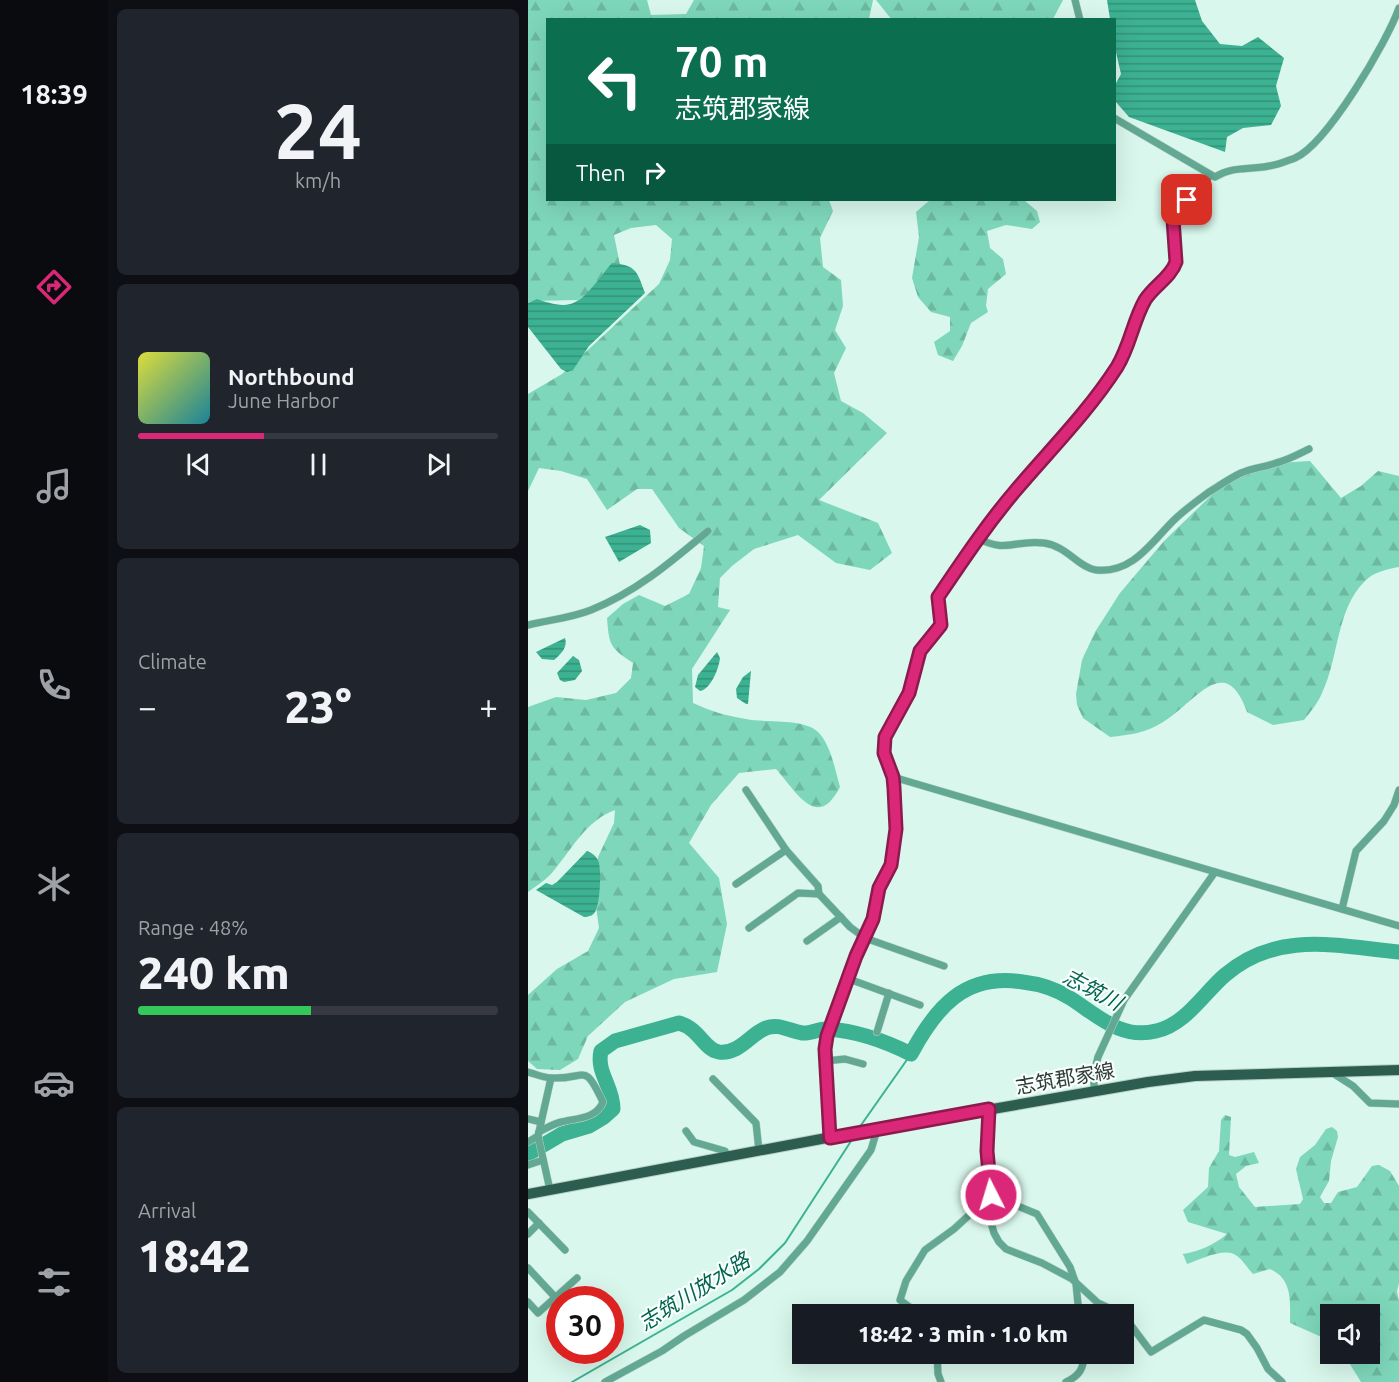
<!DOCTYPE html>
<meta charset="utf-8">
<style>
body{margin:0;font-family:Ubuntu,"Noto Sans JP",sans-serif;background:#20242c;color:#f1f3f6;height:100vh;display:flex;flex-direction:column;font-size:22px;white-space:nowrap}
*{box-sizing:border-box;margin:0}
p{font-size:20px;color:#9ea1a6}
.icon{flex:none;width:33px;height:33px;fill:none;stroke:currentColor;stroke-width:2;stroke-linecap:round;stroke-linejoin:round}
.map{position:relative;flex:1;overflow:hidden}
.drawer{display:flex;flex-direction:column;gap:9px;padding:9px;background:#0d0f14;width:420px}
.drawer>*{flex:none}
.guide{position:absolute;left:18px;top:18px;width:570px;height:183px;border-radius:0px;box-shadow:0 6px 24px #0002;background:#0b6e4f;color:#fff;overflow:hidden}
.fabs{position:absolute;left:792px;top:1304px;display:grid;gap:12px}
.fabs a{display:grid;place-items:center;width:60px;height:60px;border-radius:0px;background:#171b24;box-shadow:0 6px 24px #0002;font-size:30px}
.speed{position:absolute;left:18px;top:1286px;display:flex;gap:12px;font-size:30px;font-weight:700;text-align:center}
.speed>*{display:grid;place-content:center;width:78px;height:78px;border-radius:50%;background:#171b24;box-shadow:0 6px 24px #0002;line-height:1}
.speed .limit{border:9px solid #d22;background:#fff;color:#111}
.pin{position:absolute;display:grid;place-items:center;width:51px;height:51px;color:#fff;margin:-26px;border-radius:12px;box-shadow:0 3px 9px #0006}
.me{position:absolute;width:66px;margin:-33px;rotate:355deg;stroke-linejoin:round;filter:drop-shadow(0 0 4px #0008)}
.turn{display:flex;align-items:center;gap:21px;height:126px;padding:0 30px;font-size:27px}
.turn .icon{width:78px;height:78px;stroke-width:2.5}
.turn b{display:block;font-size:42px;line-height:51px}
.then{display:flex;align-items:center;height:57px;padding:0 30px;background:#0003;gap:12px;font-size:22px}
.big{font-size:45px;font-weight:800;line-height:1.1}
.drawer .card{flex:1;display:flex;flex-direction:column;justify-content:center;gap:9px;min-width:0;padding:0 21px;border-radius:9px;background:#20242c}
.drawer .dial{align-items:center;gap:0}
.dial b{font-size:78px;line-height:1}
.song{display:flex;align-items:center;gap:18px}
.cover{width:72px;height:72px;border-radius:9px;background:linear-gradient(135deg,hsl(60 70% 55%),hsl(190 70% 35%))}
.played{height:6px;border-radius:3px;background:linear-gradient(90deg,#db2777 35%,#363941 35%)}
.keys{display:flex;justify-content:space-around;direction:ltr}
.heat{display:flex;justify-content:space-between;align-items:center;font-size:33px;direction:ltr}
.charge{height:9px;border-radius:4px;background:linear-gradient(90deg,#34c759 48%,#363941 0)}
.trip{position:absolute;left:264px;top:1304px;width:342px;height:60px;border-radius:0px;background:#171b24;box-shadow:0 6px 24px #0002;font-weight:800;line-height:60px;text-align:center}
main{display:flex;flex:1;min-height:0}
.tab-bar{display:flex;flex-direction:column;width:108px;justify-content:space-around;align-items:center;background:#090b0e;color:#9ea1a6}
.tab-bar .icon{width:42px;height:42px}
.tab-bar .selected{color:#db2777}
.tab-bar b{font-size:27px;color:#f1f3f6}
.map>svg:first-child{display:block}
.forest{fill:url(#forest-firs)}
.water{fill:url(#water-rules)}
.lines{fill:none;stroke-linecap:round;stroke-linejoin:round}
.stream{stroke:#3cb292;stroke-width:2}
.river{stroke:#3cb292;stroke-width:15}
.street-casing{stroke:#b7d1c8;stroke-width:8}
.primary-casing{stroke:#b7d1c8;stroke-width:12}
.street{stroke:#62a892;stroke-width:7}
.primary{stroke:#2c5d4e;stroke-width:10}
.route-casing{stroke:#8e194d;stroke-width:15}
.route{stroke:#db2777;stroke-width:10}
.labels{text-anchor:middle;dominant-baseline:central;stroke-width:4.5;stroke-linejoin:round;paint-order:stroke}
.street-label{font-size:20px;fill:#2e3a36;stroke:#f8fefb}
.water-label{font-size:21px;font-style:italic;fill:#02644e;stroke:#f8fefb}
</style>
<main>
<nav class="tab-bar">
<b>18:39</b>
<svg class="icon selected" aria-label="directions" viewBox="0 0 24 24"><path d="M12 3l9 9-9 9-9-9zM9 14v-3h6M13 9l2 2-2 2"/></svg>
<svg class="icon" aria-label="music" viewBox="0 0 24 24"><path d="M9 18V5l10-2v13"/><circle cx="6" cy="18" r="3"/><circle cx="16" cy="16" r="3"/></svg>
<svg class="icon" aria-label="phone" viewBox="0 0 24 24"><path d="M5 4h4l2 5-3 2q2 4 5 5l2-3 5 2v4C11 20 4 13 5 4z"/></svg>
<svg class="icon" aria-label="climate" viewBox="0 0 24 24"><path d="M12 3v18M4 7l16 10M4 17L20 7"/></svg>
<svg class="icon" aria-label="car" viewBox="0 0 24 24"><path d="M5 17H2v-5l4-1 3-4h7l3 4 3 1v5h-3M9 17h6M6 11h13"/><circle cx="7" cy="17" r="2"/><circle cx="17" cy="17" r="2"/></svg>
<svg class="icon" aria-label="filters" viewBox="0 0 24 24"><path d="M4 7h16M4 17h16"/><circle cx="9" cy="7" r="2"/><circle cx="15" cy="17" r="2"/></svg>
</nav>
<section class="drawer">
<div class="card dial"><b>24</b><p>km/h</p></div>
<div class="card">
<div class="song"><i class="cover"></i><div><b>Northbound</b><p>June Harbor</p></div></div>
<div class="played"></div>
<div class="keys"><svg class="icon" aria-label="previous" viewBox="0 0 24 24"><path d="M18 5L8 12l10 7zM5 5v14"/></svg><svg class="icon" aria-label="pause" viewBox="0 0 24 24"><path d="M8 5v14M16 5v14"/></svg><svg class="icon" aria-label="next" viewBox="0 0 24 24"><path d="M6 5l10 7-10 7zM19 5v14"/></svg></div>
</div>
<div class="card"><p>Climate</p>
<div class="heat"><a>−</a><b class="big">23°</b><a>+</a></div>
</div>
<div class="card"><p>Range · 48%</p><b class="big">240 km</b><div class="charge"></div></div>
<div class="card"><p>Arrival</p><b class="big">18:42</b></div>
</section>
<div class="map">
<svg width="871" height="1382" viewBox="0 0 871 1382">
<defs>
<pattern id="forest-firs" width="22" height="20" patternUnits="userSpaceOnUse" patternTransform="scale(1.5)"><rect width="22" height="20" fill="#7ed7ba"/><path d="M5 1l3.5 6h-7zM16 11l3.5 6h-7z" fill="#6db9a0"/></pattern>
<pattern id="water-rules" width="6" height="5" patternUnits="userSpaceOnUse" patternTransform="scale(1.5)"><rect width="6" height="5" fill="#3cb292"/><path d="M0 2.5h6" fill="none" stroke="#339278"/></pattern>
</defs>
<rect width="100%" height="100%" fill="#d9f7ec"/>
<!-- forest -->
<g class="forest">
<path d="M0 0H119L123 15 158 14 166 0H345L341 19 20 20V200H301L305 211 292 238 295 267 313 280 315 306 307 330 318 348 306 373 313 401 335 413 359 433 291 500 350 523 364 553 342 570 308 563 270 535 226 549 204 566 192 578 190 607 202 610 164 669 165 703C182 711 199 716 218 719 238 723 276 718 290 732 303 745 307 770 312 787 289 832 268 791 248 769L211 773 183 805 161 843 191 878 199 924 189 972 146 979 97 1002 60 1036 50 1059 32 1070 9 1069 0 1061V995L29 969 60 951 71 928 66 893 70 857 86 823 87 810C58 820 42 852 23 874 16 881 8 886 0 892V707L28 697 58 700 88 693 103 678 105 663C82 648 81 645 79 618L95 604 111 595 137 606 161 594 173 568 176 546 151 528 124 489H109L79 510 59 479 33 471 11 468 0 491V394L34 374 131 284 142 260 144 239 128 225 103 228 86 235 92 265 76 281 50 300 4 301 0 303Z"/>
<polygon points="348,0 535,0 525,19 364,20"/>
<polygon points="402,200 496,200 509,211 512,222 504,229 478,225 459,231 462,248 475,259 478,274 460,289 458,306 460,312 443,323 434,346 425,361 410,355 406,342 422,331 422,317 403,312 390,297 384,278 391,237 388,212"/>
<path d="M782 461 813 498 833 486 850 471 871 476V567C860 569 845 572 837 581 808 609 811 658 794 693 790 703 783 711 776 720L745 725 719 712C697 650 667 703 635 722 618 733 602 735 582 737L555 718 549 705 548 694 554 660 567 632 592 593 636 541 697 482 749 463Z"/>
<path d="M697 1115 703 1117 701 1155 707 1157 726 1152 731 1163 718 1166 708 1174 711 1187 727 1207 772 1204 775 1199 768 1169 772 1157 787 1145 798 1129 804 1127 809 1131 810 1137 803 1161 801 1181 792 1197 796 1203H803L810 1192 829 1187 844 1166 851 1165 862 1171 871 1186V1283L869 1291 871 1301V1382H833L815 1353H842V1314H802V1332L801 1330 798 1339 762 1323C762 1302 765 1279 742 1269L725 1274C720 1269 715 1260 709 1256 698 1246 671 1260 659 1264L655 1254C672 1251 686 1245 699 1234L660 1222 655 1210 680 1187 681 1168 691 1151 693 1120Z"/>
</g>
<!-- water -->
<g class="water">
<polygon points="579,0 667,0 674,21 692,44 714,46 730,37 756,58 748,86 753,106 743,125 715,128 699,137 697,152 601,117 587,101 587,85 593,74 587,48 586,20 582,19"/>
<path d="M84 263C108 265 109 271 117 293L61 346 45 370 39 372 33 369 0 327V303L9 299C18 302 32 307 42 304 57 301 74 274 84 263Z"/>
<polygon points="112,525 122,530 123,543 91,562 77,537"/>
<path d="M37 638C40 647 33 654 26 660L14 659 8 652Z"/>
<path d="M189 652 192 658C191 668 183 689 172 691L167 687 170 675Z"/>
<polygon points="45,656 51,660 54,671 47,680 36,682 32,680 29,673"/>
<polygon points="223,671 220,704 218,704 209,698 208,689 215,677"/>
<path d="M59 851C64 853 67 855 70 860 74 869 72 901 68 910 66 915 62 917 56 917L8 890 18 883 24 885 29 882Z"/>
</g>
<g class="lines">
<!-- stream -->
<g class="stream">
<polyline points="331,1128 383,1054"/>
<polyline points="44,1382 204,1290 231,1269 257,1243 325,1138"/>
</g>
<!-- river -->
<path class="river" d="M0 1154 34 1134 61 1126 76 1117 85 1109C85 1086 68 1073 73 1051L87 1041 151 1023C172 1029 176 1050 191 1052 212 1054 221 1035 238 1028 251 1023 261 1031 274 1033 283 1034 292 1028 300 1029 330 1031 357 1041 383 1054 408 1007 437 973 495 982 512 984 528 989 542 998 569 1015 593 1040 628 1031 657 1025 676 993 697 975 750 930 809 946 871 952"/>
<defs>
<g id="street">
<polyline points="547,0 552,20"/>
<path d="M586 118 687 177C705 166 721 170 741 166 750 165 759 161 767 158 799 144 859 42 871 8"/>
<path d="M449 538C480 554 487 539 516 543 539 546 551 568 568 570 604 574 623 543 645 521 656 510 669 501 681 492 691 486 702 478 713 473 724 468 737 467 748 463 760 460 771 454 781 449"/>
<path d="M0 625C21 620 43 618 63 610 108 592 143 562 180 531"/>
<polyline points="365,777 871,926"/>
<polyline points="218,790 258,850"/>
<polyline points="208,884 258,850 290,886 291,894"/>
<polyline points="814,909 828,851 856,821 866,805 871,790"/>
<polyline points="221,928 270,893 291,894 322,927 337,938 416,966"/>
<polyline points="279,941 313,917"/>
<polyline points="321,979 392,1005"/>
<polyline points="349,1032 361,993"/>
<polyline points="297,1061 317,1059 335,1064"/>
<path d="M0 1072C7 1074 16 1078 23 1078 59 1080 55 1060 75 1102 68 1119 49 1118 33 1122 25 1124 18 1128 11 1132"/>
<polyline points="803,1072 825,1086 842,1103 871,1104"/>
<polyline points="185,1079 228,1123 231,1151"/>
<polyline points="566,1090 566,1072 570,1057 596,1000 687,872"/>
<polyline points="0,1119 13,1122"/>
<polyline points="158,1131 166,1142 197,1151 200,1157"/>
<path d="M302 1138 297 1049 299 1036 328 956 344 919 351 889 363 865 368 829 367 788 365 777 356 753 357 737 381 693 392 651 413 625 410 597C435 560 459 524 488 490 522 450 559 412 589 367 602 346 605 321 617 300 626 286 642 277 648 262L645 219 647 213 682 176"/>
<polyline points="0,1142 10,1136"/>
<polyline points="0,1165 15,1160"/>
<polyline points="22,1190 10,1136 23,1078"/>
<polyline points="463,1195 509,1214 542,1267 548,1284 551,1314"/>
<polyline points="457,1201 466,1233 471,1242 478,1249 514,1263 544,1279 570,1303 594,1314"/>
<polyline points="0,1212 37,1250"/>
<polyline points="0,1234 11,1223"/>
<polyline points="0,1268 27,1297"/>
<polyline points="0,1302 10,1313 49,1278"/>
<polyline points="391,1314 372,1300 378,1281 397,1250 426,1229 463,1195 459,1151 461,1109"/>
<polyline points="596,1316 623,1352 676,1320 713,1330 719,1334 729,1348 740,1369 754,1382"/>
<polyline points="409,1353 410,1374 413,1382"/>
<polyline points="77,1382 134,1351 156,1336 216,1300 252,1272 279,1241 343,1150 349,1130"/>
<path d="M538 1382C553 1375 555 1368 557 1353"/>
</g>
<polyline id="primary" points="0,1194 309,1136 620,1082 667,1076 871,1070"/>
</defs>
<!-- street casing -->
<use href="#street" class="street-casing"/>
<!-- primary casing -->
<use href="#primary" class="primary-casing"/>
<!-- street -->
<use href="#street" class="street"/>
<!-- primary -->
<use href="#primary" class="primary"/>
</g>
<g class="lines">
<defs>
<path id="route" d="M463 1195 459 1151 461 1109 302 1138 297 1049 299 1036 328 956 345 919 351 888 363 865 368 829 366 788 365 777 356 753 357 737 381 693 392 651 413 625 410 597C435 560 459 524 488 490 522 450 560 412 589 367 602 346 605 321 617 300 626 286 643 277 648 262L645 219 647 213 659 200"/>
</defs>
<!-- route casing -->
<use href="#route" class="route-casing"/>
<!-- route -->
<use href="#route" class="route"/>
</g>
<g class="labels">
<!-- street labels -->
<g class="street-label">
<text transform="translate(537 1078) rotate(-10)">志筑郡家線</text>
</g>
<!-- water labels -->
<g class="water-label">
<text transform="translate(565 989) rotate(28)">志筑川</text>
<text transform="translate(166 1291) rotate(-32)">志筑川放水路</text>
</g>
</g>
</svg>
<div class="fabs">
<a><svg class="icon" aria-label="sound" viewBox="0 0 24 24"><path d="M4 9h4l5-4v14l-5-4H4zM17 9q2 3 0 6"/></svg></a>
</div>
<div class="speed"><div class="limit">30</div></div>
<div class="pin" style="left:659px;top:200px;background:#d93025"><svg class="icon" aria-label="arrive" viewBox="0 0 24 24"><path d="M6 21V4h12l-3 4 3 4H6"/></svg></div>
<svg class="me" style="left:463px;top:1195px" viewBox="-20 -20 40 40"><circle r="17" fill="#db2777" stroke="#fff" stroke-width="3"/><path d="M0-11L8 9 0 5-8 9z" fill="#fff"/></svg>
<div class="trip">18:42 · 3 min · 1.0 km</div>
<div class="guide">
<div class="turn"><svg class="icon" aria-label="left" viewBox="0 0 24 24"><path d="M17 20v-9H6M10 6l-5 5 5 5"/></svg><div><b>70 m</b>志筑郡家線</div></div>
<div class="then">Then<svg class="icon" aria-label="right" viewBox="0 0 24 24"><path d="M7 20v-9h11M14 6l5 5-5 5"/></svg></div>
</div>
</div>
</main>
